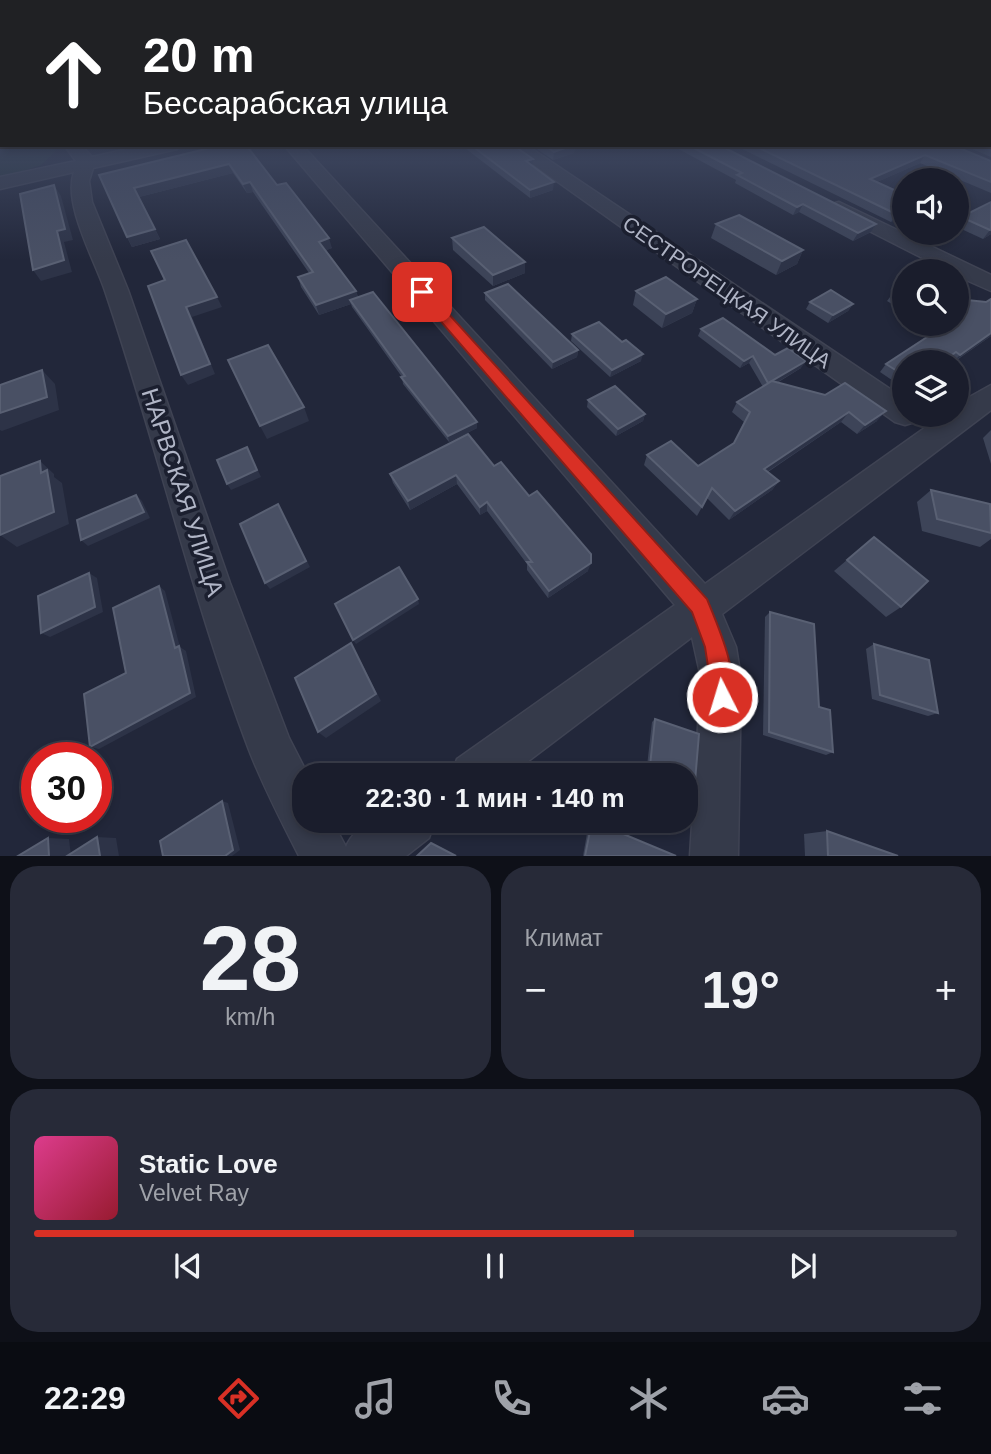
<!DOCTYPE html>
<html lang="ru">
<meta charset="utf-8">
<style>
body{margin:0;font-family:Arial,sans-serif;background:#272a38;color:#f1f3f6;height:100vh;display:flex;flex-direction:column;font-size:26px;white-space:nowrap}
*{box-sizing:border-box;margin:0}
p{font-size:23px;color:#9fa2a9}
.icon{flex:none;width:38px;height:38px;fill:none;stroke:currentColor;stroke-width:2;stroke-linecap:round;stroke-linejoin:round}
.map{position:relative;height:856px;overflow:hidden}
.sheet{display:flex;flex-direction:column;gap:10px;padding:10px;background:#0e1018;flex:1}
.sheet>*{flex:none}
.hud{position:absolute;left:0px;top:0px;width:992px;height:147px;box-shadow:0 4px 10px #0003,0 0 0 2px #383b48;background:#202124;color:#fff;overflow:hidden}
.tools{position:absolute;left:892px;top:168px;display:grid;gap:14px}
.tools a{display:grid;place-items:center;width:77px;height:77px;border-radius:50%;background:#1a1d2c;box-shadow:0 4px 10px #0003,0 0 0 2px #383b48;font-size:35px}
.speed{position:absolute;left:21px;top:742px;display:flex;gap:14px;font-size:35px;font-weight:700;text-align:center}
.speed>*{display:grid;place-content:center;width:91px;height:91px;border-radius:50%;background:#1a1d2c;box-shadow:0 4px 10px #0003,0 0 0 2px #383b48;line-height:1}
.speed .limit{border:10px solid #d22;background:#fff;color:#111}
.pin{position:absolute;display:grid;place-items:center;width:60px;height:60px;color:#fff;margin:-30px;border-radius:14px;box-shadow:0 4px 10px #0006}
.me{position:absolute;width:77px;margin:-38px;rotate:355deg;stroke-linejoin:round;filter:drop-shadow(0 0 5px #0008)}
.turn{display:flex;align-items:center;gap:24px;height:147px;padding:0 28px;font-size:32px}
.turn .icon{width:91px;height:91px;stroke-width:2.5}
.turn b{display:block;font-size:49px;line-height:60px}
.big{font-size:52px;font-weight:600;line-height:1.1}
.sheet .tile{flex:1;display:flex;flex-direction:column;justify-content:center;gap:10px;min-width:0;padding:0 24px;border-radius:28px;background:#272a38}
.sheet .dial{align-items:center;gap:0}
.dial b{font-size:91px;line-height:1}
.song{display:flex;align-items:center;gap:21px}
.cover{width:84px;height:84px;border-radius:10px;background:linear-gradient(135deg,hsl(330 70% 55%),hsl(350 70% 35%))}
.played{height:7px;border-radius:4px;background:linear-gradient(90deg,#d93025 65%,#383b48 65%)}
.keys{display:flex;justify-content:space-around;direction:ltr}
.heat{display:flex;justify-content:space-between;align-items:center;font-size:38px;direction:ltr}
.sheet .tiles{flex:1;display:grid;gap:10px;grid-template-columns:1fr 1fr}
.tile:last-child{grid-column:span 2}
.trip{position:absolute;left:292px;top:763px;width:406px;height:70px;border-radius:28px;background:#1a1d2c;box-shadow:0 4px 10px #0003,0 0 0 2px #383b48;font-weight:600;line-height:70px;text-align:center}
.tabs{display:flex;height:112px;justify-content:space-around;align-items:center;background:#0a0c12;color:#9fa2a9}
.tabs .icon{width:49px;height:49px}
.tabs .current{color:#d93025}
.tabs b{font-size:32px;color:#f1f3f6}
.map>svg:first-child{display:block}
.green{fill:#24343b}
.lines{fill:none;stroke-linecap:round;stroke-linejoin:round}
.minor-casing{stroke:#3f4353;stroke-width:3}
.minor{fill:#353a4a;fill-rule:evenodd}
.wall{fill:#3d4458}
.shaded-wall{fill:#2d3347}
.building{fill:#495064;stroke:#596073;stroke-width:2}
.route{fill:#d93025;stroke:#8d1f18;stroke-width:2}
.labels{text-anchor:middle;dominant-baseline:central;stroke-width:7;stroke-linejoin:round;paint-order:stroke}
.far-street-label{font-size:21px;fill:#b0b5c6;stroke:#1b1f2f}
.street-label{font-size:24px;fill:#b0b5c6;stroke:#1b1f2f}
</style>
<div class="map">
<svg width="991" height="856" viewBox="0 0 991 856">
<rect width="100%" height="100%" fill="#22273a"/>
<!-- green -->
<polygon class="green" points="0,140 2,145 55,145 55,152 41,165 0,179"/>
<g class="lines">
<defs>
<g id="minor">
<path d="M64 145H81L92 157 146 145H179L177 149 93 168 89 181 92 202 128 290 230 583 289 738 308 775H304V821H332L346 847C360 812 405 821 435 821L429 838 406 856H299C281 821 263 786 249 750 192 599 156 441 104 288 93 257 63 203 74 172L0 189V177L76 161Z"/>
<polygon points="284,145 302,145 705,584 943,415 957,415 957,404 991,385 991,410 722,614 736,647 741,678 738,856 690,856 701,678 692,637 510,775 451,775 457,759 675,605"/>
<polygon points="506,145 526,145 905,399 905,415 919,415 915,422 905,425 895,422"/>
<polygon points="839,202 991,275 991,291 957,276 957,271 948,271 832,212 829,208 832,204"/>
</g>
</defs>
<!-- minor casing -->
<use href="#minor" class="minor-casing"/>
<!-- minor -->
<use href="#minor" class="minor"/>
</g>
<!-- wall -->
<g class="wall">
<polygon points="991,140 991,157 963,145 990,145"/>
<polygon points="461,145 513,145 553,190 530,198"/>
<polygon points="531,145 575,145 574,153 553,160"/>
<polygon points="671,145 719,145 876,224 871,232 853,241 799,212 793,215 735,183 736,180"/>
<polygon points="734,145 885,145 889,147 991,161 991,193 920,163 877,182 905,215 891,222"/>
<polygon points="253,148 250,151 277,185 332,248 326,250 356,291 358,297 477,422 477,428 449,442 403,384 402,377 352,307 351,304 319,315 301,287 298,277 309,273 253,192 247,193 233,173 139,197 160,239 132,247 127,237 99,175"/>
<polygon points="991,202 991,234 983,239 957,227 957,223 961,217"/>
<polygon points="716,224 803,250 797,264 776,275 711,238"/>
<polygon points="452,238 525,262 525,273 493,286 453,250"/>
<polygon points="636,291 697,299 692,313 662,328 633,305"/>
<polygon points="485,293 578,350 577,357 552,369 485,300"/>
<polygon points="893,293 905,294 905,312 887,301"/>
<polygon points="991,299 991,336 954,362 949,361 946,362 905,362 905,389 880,372 886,364 938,331 926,324 957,324"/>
<polygon points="810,302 853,304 848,311 828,323 806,309"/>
<polygon points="701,329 775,355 801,368 777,383 877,421 857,434 841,422 768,472 779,481 772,490 729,520 707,498 697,516 644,465 647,455 698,466 734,443 744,422 732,412 737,402 763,387 749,363 740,368 698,336"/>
<polygon points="572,334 641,361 610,377 571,341"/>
<polygon points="588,400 645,414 643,421 616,436 587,407"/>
<polygon points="991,430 991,464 983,438"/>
<polygon points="494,466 588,571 548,598 527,570 527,564 487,511 480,515 457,484 410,510 393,483 390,474"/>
<polygon points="931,490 991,508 991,539 980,547 922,531 917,502"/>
<polygon points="874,537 901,607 886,617 834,571"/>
<polygon points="770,612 819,707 833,752 826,755 763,735 765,617"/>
<polygon points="874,644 938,713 928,716 872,699 866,649"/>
<polygon points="655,719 699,734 692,817 686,818 686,775 646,775 652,722"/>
<polygon points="592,821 676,856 583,856 589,822"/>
<polygon points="827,831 898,856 805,856 804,834"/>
</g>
<!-- shaded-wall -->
<g class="shaded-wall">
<polygon points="246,145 252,145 253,148 249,153"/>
<polygon points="574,145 575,145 574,153 553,160 554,152"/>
<polygon points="925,155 920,163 866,187 870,179"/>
<polygon points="533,159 532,167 526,161"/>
<polygon points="229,164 233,173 139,197 160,239 132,247 127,237 134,188"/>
<polygon points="250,182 253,192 247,193 243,184"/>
<polygon points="554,182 553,190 530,198 530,190"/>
<polygon points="54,185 61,196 73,240 64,242 72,272 41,281 33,270 57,231"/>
<polygon points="803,204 799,212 793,215 797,207"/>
<polygon points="905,209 905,215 891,222 896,214"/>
<polygon points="876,224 871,232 853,241 858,233"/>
<polygon points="991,229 991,234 983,239 990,230"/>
<polygon points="329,238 332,248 322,252 319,242"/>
<polygon points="803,250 797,264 776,275 782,261"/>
<polygon points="525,262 525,273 493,286 493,275"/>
<polygon points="356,291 359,301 350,300 351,304 319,315 316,305"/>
<polygon points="217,297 222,307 192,317 215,374 188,385 181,375 186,307"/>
<polygon points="697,299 692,313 662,328 666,314"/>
<polygon points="853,304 848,311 828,323 833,315"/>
<polygon points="991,333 991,336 953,362 960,355"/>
<polygon points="578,350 577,357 552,369 553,362"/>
<polygon points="956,352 946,362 942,362"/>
<polygon points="643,354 641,361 610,377 612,370"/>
<polygon points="753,356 749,363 740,368 744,361"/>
<polygon points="806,361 801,368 764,390 768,383"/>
<polygon points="42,370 55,384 59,410 2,431 0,430 0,413"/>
<polygon points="304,407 309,421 267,439 260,426"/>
<polygon points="886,411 877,421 857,434 865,425"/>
<polygon points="849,412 841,422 758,478 764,469"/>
<polygon points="645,414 643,421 616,436 618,429"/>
<polygon points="477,422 477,428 449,442 448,436"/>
<polygon points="247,447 261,477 231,490 227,484"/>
<polygon points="40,461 54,474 54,477 62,483 69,524 17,547 0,535 41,473"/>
<polygon points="456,475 457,484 410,510 408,501"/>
<polygon points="779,481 772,490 729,520 735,511"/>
<polygon points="136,495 142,501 150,518 88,546 81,540"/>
<polygon points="487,502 487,511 480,515 480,507"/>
<polygon points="278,504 310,567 270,589 265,583"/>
<polygon points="591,563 588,571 548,598 549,591"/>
<polygon points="89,573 97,578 103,612 50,637 41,633"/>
<polygon points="159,586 165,591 180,647 186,651 196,697 99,749 90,747 175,648"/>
<polygon points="418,599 419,604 356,644 353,640"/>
<polygon points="351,643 356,652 381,701 326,738 318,732"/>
<polygon points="222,801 228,803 240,850 232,856 225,856"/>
<polygon points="97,837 116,838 119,856 100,856"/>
<polygon points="48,838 69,839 71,856 49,856"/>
</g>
<!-- building -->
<g class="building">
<polygon points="222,145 246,145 277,185 286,183 329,238 319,242 356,291 316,305 298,277 313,272 250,182 243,184 229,164 134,188 155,229 127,237 99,175"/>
<polygon points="471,145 513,145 533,159 526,161 554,182 530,190"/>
<polygon points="544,145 574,145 554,152"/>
<polygon points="688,145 719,145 876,224 858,233 803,204 797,207 737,175 742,173"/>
<polygon points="753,145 885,145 889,147 894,145 952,145 991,161 991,182 925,155 870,179 905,195 905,209 896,214"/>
<polygon points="54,185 65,229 57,231 64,260 33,270 20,194"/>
<polygon points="991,202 991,229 990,230 961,217"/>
<polygon points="739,215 803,250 782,261 716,224"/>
<polygon points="484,227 525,262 493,275 452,238"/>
<polygon points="186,240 217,297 186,307 210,364 181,375 148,286 165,280 151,251"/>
<polygon points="666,277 697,299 666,314 636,291"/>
<polygon points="508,284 578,350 553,362 485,293"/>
<polygon points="831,290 853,304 833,315 810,302"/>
<polygon points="373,292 477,422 448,436 401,377 405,376 350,300"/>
<polygon points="893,293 905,294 905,300"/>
<polygon points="957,299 986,302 991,299 991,333 960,355 956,352 942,362 905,362 905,376 886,364 947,324 957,324"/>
<polygon points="723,318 775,355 788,348 806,361 768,383 753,356 744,361 701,329"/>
<polygon points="599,322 622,342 626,340 643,354 612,370 572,334"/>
<polygon points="268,345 304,407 260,426 228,360"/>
<polygon points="42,370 47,397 0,413 0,385"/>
<polygon points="772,381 825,395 845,383 886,411 865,425 849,412 764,469 779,481 735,511 712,488 702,507 647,455 671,441 698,466 734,443 750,412 737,402"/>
<polygon points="615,386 645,414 618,429 588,400"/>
<polygon points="468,434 494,466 501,462 529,496 537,491 591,554 591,563 549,591 527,562 532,562 487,502 480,507 456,475 408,501 390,474"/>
<polygon points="247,447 257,470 227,484 217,460"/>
<polygon points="40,461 41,473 47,470 54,512 0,535 0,476"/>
<polygon points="931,490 990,504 991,533 937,519"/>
<polygon points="136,495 144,512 81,540 77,520"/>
<polygon points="278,504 306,561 265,583 240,524"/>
<polygon points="874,537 928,581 901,607 847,560"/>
<polygon points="399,567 418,599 353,640 335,604"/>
<polygon points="89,573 95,607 41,633 38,596"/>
<polygon points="159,586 175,648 179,646 190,693 90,747 84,694 126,673 113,608"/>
<polygon points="770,612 814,624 819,707 830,710 833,752 769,732"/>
<polygon points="351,643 376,694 318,732 295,678"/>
<polygon points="874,644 929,660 938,713 880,695"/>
<polygon points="655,719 699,734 692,817 686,815 686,775 649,775"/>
<polygon points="222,801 233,850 225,856 163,856 160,841"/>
<polygon points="592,821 676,856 585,856"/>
<polygon points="827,831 898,856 828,856"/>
<polygon points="97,837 100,856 67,856"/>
<polygon points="48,838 49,856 18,856"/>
<polygon points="431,843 456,856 417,856"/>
</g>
<!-- sky -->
<linearGradient id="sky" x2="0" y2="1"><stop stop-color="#131520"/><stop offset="0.54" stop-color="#3e4760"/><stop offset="1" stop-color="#3e4760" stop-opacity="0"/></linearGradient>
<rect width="991" height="260" fill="url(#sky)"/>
<!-- route -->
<path class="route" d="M418 290H427L707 599C718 626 741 677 730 705L722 708 714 705 705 647 692 612 418 295Z"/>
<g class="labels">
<!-- far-street labels -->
<g class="far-street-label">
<text transform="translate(727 292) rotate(35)">СЕСТРОРЕЦКАЯ УЛИЦА</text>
</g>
<!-- street labels -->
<g class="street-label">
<text transform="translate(183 492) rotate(72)">НАРВСКАЯ УЛИЦА</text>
</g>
</g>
</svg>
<div class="tools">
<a><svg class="icon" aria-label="sound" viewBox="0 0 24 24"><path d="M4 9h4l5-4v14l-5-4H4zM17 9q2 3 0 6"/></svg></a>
<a><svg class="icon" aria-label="search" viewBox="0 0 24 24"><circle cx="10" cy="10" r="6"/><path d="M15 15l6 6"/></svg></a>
<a><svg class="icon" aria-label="layers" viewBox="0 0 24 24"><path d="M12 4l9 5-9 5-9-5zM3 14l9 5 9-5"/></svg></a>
</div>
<div class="speed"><div class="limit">30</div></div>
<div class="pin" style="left:422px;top:292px;background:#d93025"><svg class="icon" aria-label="arrive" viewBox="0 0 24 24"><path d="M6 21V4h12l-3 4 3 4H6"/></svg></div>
<svg class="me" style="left:722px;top:697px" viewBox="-20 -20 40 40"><circle r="17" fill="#d93025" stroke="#fff" stroke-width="3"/><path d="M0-11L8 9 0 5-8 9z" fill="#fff"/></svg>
<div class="trip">22:30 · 1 мин · 140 m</div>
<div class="hud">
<div class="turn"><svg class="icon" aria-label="ahead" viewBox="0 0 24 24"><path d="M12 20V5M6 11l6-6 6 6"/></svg><div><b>20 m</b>Бессарабская улица</div></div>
</div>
</div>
<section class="sheet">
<div class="tiles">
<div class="tile dial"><b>28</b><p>km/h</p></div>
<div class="tile"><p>Климат</p>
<div class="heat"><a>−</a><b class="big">19°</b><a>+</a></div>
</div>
<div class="tile">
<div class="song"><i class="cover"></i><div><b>Static Love</b><p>Velvet Ray</p></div></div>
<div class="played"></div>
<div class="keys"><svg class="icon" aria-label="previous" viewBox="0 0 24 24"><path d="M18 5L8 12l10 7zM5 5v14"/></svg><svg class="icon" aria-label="pause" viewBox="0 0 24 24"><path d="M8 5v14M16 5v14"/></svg><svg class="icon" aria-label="next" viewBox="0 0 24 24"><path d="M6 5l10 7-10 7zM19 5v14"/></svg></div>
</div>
</div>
</section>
<nav class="tabs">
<b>22:29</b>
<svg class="icon current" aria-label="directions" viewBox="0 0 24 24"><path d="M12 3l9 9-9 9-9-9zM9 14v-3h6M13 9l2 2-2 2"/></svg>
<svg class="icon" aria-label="music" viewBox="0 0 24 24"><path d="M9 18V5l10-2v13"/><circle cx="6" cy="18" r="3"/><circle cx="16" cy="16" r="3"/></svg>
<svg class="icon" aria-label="phone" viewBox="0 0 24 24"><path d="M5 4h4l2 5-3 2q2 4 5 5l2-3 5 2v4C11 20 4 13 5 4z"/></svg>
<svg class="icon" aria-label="climate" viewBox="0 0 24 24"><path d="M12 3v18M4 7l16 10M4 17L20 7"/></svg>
<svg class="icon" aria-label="car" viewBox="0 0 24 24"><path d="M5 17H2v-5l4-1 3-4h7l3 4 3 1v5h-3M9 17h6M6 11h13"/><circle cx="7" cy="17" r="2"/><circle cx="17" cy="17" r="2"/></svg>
<svg class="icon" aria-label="filters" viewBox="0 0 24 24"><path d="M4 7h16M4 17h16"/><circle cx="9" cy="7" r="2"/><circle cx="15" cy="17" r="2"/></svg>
</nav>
